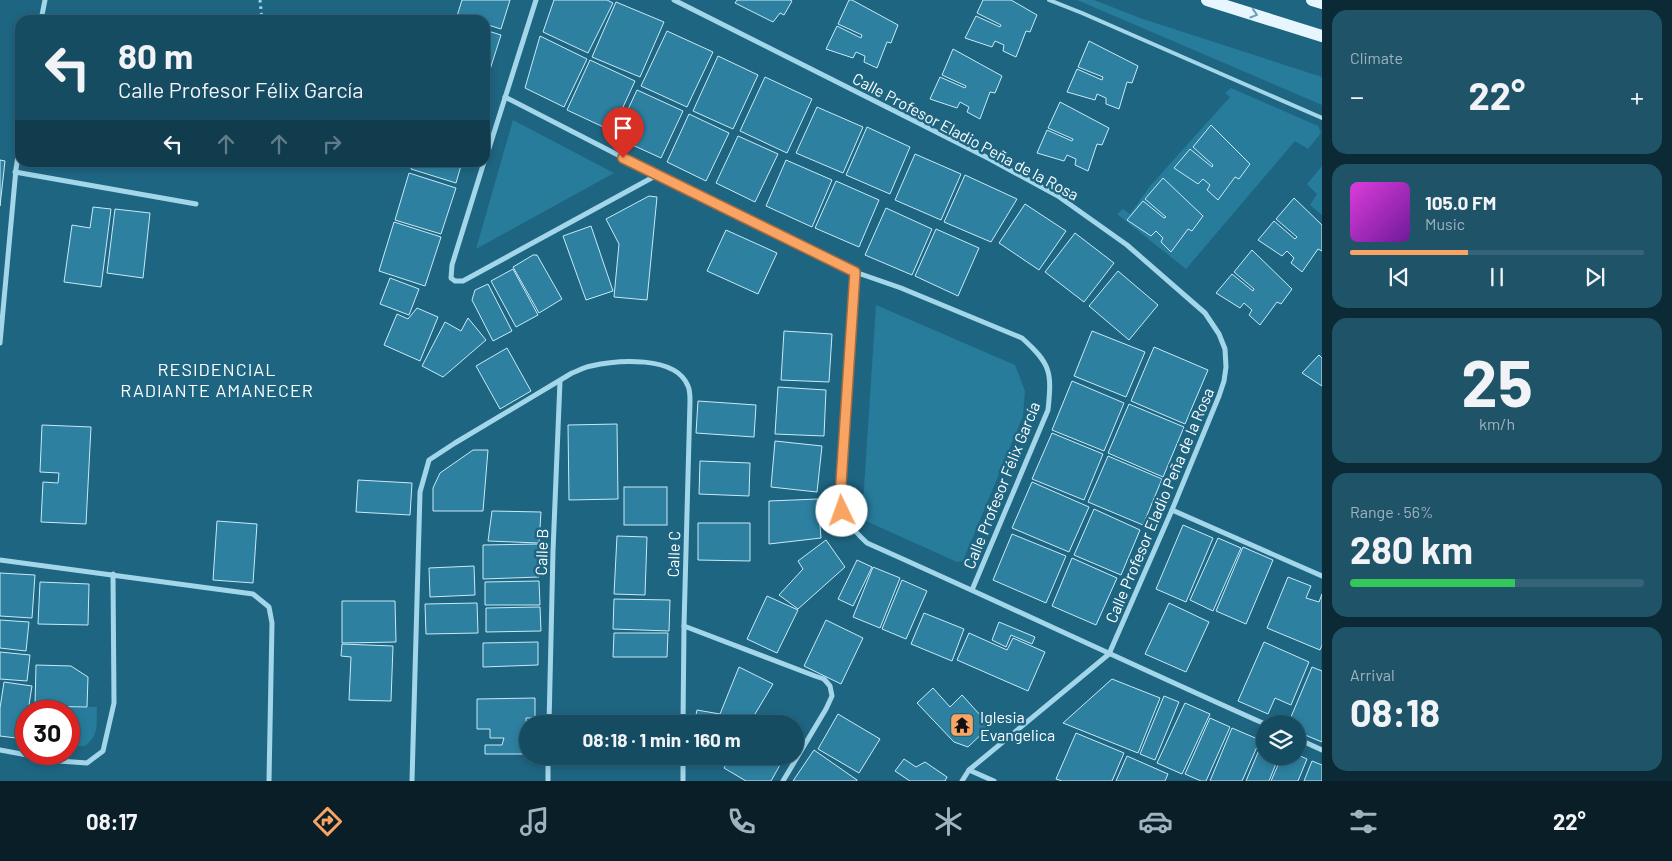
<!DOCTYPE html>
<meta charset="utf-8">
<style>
body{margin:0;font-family:Barlow,sans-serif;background:#1f5368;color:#f1f3f6;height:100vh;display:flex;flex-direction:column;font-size:19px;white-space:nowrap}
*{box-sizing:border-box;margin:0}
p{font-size:16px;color:#9eb4be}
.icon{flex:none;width:28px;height:28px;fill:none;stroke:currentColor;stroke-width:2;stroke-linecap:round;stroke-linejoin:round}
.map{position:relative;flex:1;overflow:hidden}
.details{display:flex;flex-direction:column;gap:10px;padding:10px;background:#0c2a36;width:350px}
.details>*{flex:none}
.top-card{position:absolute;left:15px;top:15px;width:475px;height:152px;border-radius:15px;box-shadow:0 2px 8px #0003,0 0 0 1px #356377;background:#164c62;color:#f1f3f6;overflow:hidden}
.buttons{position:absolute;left:1256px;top:715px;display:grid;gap:10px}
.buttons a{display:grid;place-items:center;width:50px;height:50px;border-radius:50%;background:#164c62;box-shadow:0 2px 8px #0003,0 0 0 1px #356377;font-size:25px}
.speed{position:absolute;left:15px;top:700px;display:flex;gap:10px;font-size:25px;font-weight:700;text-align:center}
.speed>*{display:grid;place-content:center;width:65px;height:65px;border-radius:50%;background:#164c62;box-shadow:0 2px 8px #0003,0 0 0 1px #356377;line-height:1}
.speed .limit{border:8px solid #d22;background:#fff;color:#111}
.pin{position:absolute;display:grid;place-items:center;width:42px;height:42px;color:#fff;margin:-51px -21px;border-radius:50% 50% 50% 0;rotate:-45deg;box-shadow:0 0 5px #0007}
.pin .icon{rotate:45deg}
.me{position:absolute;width:55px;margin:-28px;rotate:357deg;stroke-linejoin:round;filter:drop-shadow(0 0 4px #0008)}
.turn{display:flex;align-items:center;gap:18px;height:105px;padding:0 20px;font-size:22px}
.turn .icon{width:65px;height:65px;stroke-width:2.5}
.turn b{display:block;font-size:35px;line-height:42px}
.lanes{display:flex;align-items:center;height:48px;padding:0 20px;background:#0003;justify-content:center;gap:25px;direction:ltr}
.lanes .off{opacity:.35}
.big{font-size:38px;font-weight:700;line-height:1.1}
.details .tile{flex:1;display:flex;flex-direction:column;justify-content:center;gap:8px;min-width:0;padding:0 18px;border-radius:15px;background:#1f5368}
.details .dial{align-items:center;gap:0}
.dial b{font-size:65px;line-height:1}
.song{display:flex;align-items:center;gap:15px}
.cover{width:60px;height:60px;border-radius:8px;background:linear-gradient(135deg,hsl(300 70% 55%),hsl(280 70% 35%))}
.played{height:5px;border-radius:2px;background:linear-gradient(90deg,#f9a462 40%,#356377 40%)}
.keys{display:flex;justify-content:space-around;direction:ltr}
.heat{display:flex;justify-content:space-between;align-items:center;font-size:28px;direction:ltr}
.charge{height:8px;border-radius:4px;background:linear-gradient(90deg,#34c759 56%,#356377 0)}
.trip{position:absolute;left:519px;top:715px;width:285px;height:50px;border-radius:25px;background:#164c62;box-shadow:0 2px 8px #0003,0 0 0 1px #356377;font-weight:700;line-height:50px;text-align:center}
.tabs{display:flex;height:80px;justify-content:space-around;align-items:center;background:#091e27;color:#9eb4be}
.tabs .icon{width:35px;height:35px}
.tabs .on{color:#f9a462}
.tabs b{font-size:22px;color:#f1f3f6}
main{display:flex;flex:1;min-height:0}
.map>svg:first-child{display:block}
.green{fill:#277b9b}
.building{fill:#2d80a0;stroke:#c8eaf7}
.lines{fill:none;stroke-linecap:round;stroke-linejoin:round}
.path{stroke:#a3d6e9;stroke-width:3;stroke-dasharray:2.5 4;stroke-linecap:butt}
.service{stroke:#a3d6e9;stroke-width:4}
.minor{stroke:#a3d6e9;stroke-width:5}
.primary{stroke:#e7f6fe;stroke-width:12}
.oneway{stroke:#6e9fb4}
.route-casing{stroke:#a26b40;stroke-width:12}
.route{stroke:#f9a462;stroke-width:9}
.labels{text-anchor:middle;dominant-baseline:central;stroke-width:5;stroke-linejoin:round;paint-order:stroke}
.street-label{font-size:16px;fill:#fff;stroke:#1e6582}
.poi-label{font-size:16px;fill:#fff;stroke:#1e6582;text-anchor:start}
.neighbourhood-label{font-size:18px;letter-spacing:1px;fill:#fff;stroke:#1e6582}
</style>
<main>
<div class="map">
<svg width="1322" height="781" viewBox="0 0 1322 781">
<rect width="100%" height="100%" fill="#1e6582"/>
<!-- green -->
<g class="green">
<polygon points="1077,0 1094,0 1140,18 1322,77 1322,105"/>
<polygon points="1231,88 1318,126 1321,133 1308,149 1295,141 1186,269 1117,214 1123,209 1130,214 1151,185 1230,97 1225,93"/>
<polygon points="513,120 614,173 476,249"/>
<polygon points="1322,166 1322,215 1310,205 1317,194 1307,184"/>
<polygon points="876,305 1015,365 1025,391 1023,416 963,561 957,562 866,521 863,513 863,503"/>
<path d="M35 706 97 707C96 724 100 734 85 746H69V711H35Z"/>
</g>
<!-- building -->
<g class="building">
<polygon points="462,0 510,0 501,29 485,24 485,20 472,20 457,16"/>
<polygon points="554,0 607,0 613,3 588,53 543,32"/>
<polygon points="737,0 790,0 792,1 784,15 780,13 773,22 735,3"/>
<polygon points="849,0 852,0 898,25 891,43 887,42 877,68 864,62 865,56 856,52 853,58 826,49 837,26 861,38 862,35 838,24"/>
<polygon points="983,0 1011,0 1037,15 1030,32 1026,31 1016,57 1003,51 1004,45 995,41 992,47 965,38 976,16 1000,27 1001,25 977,13"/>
<polygon points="616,2 664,22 640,77 592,57"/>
<polygon points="485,30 501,35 487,79 485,78"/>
<polygon points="667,31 713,52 687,107 641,86"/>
<polygon points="540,36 587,59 564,107 525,88"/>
<polygon points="1089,41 1138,66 1132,83 1127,82 1119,109 1106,104 1106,98 1097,94 1095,100 1067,92 1077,69 1102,80 1103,77 1078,67"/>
<polygon points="953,49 1002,76 995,93 990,92 980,119 967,112 969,107 960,102 957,108 930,99 940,77 965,88 966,86 942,75"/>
<polygon points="718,56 758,75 733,129 693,111"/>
<polygon points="590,60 635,81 612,131 567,110"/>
<polygon points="765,77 812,99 787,153 740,131"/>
<polygon points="637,90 683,111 661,158 615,137"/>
<polygon points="1060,102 1109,128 1102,145 1097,144 1088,171 1075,165 1076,159 1067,155 1064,161 1037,153 1047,130 1072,141 1073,139 1048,128"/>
<polygon points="817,107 863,127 843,173 796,153"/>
<polygon points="689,114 729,133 706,181 667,162"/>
<polygon points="1211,125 1250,164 1239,179 1235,177 1218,200 1207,190 1210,185 1203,179 1198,184 1174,168 1190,149 1212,167 1213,165 1193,147"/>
<polygon points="867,127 910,147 890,194 846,175"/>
<polygon points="738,136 778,154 755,202 716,183"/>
<polygon points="915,154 961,174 941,220 895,200"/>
<polygon points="0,160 5,161 0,206"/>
<polygon points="786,160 832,180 812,227 766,206"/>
<polygon points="413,162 462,162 456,183 411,169"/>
<polygon points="409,173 456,188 441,234 395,220"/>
<polygon points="965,175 1017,199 991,242 944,222"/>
<polygon points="1163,178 1203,216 1192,231 1188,229 1171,252 1161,242 1163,238 1156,231 1151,236 1127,220 1143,201 1164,218 1166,217 1145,199"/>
<polygon points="836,181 879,200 859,247 815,228"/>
<polygon points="649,196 657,197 647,300 614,297 619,244 606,219"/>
<polygon points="1294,198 1322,225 1322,251 1318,249 1302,272 1291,263 1294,258 1287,251 1282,256 1258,240 1274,221 1295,239 1297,237 1276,219"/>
<polygon points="1025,204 1066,231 1039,270 999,243"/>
<polygon points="93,207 111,209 101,287 64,282 72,225 90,228"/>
<polygon points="886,208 932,229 912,275 865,255"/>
<polygon points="115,209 150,213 143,278 107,273"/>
<polygon points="394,222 441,237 425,286 379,271"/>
<polygon points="591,226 613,291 586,300 563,236"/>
<polygon points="936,229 979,248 958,296 915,276"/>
<polygon points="726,230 777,253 758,294 707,271"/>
<polygon points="1075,233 1114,263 1084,302 1045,272"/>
<polygon points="1252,250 1292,289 1281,304 1277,302 1260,325 1249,315 1252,310 1244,303 1240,308 1216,293 1232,274 1253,291 1254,289 1234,272"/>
<polygon points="533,255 537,255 562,299 539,313 513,267"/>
<polygon points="513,269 538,315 516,327 491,281"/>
<polygon points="1118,271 1158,305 1129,340 1089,306"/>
<polygon points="390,278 419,289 409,315 380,304"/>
<polygon points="488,284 512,331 493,341 472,300 475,290"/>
<polygon points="417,308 438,317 420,361 384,345 397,314 408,319"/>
<polygon points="468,318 486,340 443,377 422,366 445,322 461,331"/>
<polygon points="784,331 832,334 829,382 781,380"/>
<polygon points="1092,331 1145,352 1126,397 1074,376"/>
<polygon points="1154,347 1208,370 1185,424 1131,401"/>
<polygon points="507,348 531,391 500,409 476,366"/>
<polygon points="1319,355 1322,358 1322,386 1302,373"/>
<polygon points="1072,381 1124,403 1104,451 1052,430"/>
<polygon points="778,387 826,390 824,436 775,434"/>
<polygon points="698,401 756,405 754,437 696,433"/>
<polygon points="1129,404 1184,427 1163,477 1108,453"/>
<polygon points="617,424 618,499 569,500 568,425"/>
<polygon points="42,425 91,427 86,524 41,522 43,482 58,483 59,473 40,472"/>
<polygon points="1052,433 1103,454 1084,500 1032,479"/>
<polygon points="775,441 822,446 817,492 771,487"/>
<polygon points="473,450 488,450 483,511 433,511 433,488 440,473"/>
<polygon points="1108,456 1162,479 1143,525 1088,502"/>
<polygon points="700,461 750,463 749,496 699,494"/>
<polygon points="358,480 412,483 410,515 356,512"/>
<polygon points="1032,482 1089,507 1069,552 1012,528"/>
<rect x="624" y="487" width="43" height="38"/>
<polygon points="818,499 821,538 769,544 769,501"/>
<polygon points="1094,509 1140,530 1121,575 1074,555"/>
<polygon points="492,511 541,512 539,543 488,541"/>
<polygon points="217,521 257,524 253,583 213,580"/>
<polygon points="698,523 750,523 750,561 698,560"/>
<polygon points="1183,525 1213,538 1186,602 1156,589"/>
<polygon points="1012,534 1066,556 1046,603 993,580"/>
<polygon points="617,536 647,537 645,595 614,594"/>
<polygon points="1218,538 1241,548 1213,611 1190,600"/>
<polygon points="826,540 845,567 798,609 779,595 803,569 798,561"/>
<polygon points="539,544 539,577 483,579 483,545"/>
<polygon points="1243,547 1273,560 1246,624 1216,611"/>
<polygon points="1072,558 1117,578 1096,625 1052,606"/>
<polygon points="857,560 872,567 853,606 838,599"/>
<polygon points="474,566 475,595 430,597 429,568"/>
<polygon points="873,567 900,578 880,628 853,617"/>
<polygon points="0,573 35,575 32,618 0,616"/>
<polygon points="1288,577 1311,586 1306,598 1319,602 1322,594 1322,645 1320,650 1267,628"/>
<polygon points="902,580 927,591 906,639 882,629"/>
<polygon points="539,581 540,605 485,605 485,582"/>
<polygon points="40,582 89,584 88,625 38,624"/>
<polygon points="767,596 798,610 777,653 747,639"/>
<polygon points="614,599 670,600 669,631 613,629"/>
<polygon points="342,601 395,601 396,642 342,643"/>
<polygon points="477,603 478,633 426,634 425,604"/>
<polygon points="1169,603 1209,622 1186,672 1145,654"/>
<polygon points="540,607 541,631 486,632 486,608"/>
<polygon points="924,613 964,629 952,661 911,644"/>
<polygon points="0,620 29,622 26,651 0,648"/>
<polygon points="826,620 863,638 841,684 804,666"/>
<polygon points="999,622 1035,637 1032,644 1011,635 1006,647 992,640"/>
<polygon points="614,633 668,633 667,657 613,657"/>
<polygon points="969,633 1007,650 1013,638 1045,652 1028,691 957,660"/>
<polygon points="538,642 538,665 483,667 483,643"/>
<polygon points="1264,642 1309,662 1291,705 1275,698 1268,714 1238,701"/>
<polygon points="342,644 393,646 391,701 349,700 351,657 341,656"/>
<polygon points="0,652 30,655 27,681 0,679"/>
<polygon points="36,665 71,666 88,677 87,707 35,706"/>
<polygon points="739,667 773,684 749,724 694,724 697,710 720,714"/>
<polygon points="1312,667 1322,671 1322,742 1298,732 1298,724 1288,724"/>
<polygon points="1112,679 1160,698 1138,753 1063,723"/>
<polygon points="4,682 32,686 28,711 26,711 24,739 0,736 0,708"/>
<polygon points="933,688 950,707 962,695 990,726 968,747 954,742 917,703"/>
<polygon points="1164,696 1179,702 1155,760 1140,754"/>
<polygon points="535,698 535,718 526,718 528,754 485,754 485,745 502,745 504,738 490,738 490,729 477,729 477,699"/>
<polygon points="1185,703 1210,714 1182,774 1157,763"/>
<polygon points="838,714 880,739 859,773 818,749"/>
<polygon points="1210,718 1230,727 1206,781 1201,781 1185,774"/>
<polygon points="1232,728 1260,740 1242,781 1210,781"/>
<polygon points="1076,733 1124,753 1112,781 1062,781 1056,779"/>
<polygon points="1262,743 1265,744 1265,756 1279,756 1269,781 1246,781"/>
<polygon points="814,750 857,780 857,781 793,781"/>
<polygon points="1298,755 1307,759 1298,781 1271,781 1282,756 1298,756"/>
<polygon points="731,756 785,756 771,781 746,781 724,768"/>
<polygon points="1127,756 1168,774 1165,781 1116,781"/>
<polygon points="904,759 916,767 925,762 947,777 945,781 910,781 895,771"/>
<polygon points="1312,761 1322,765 1322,781 1304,781"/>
</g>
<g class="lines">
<!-- path -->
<polyline class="path" points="260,0 262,20"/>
<!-- service -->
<polyline class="service" points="1049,0 1082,13 1322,118"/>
<!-- minor -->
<g class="minor">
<polyline points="674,0 988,158 1058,196 1127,245 1205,313 1219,334 1225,349 1226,367 1224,381 1219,396 1172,510 1109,654 969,770 962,781"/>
<polyline points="41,20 45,0"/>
<polyline points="505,97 657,175"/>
<polyline points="485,161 536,0"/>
<path d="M484 162 452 265 451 278 455 281H463L657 175 855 272 901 288 1022 338C1051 364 1052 372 1048 410L972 590"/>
<polyline points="15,172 196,204"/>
<path d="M855 272 840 498C843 518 852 529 867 543 1000 602 1132 665 1265 724"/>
<polyline points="0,343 16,169 20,143"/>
<polyline points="1172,510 1322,576"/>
<polyline points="0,560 253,594 269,607 272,623 269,781"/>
<polyline points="684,626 815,676 824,679 830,686 832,696 826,709 783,781"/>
<polyline points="549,724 553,551 560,381"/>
<polyline points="1298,739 1322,750"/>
<polyline points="0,750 59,761 87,763 103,751 114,703 113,574"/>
<polyline points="969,770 994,781"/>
<path d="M412 781 420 492 429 460 455 443 572 373C578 371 584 367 591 366 616 360 676 355 688 386 690 390 690 396 690 401L684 626 683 724"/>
<polyline points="548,781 548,756"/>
<polyline points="683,781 683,756"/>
</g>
<!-- primary -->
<g class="primary">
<polyline points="1207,0 1322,36"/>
<polyline points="1312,0 1322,3"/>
</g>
</g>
<!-- one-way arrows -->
<defs><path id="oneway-chevron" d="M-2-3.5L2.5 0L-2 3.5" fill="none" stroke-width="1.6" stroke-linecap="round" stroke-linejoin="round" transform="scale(1.25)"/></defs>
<use class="oneway" href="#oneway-chevron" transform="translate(1254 14) rotate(17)"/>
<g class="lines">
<defs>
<polyline id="route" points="623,158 855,272 840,498 842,511"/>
</defs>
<!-- route casing -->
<use href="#route" class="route-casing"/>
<!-- route -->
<use href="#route" class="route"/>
</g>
<!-- icons -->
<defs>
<symbol id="temple-square" viewBox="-11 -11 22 22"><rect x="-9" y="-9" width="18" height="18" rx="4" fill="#f9a462" stroke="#1e6582"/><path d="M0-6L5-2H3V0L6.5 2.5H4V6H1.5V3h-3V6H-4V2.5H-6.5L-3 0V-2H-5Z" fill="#111"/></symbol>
</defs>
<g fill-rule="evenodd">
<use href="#temple-square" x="948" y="711" width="28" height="28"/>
</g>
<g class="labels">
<!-- street labels -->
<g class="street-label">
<text transform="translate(966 136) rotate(28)">Calle Profesor Eladio Peña de la Rosa</text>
<text transform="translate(1001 485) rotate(-68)">Calle Profesor Félix García</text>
<text transform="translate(1159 505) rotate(-67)">Calle Profesor Eladio Peña de la Rosa</text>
<text transform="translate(541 552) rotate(-88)">Calle B</text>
<text transform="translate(673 554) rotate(-88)">Calle C</text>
</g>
<!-- poi labels -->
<g class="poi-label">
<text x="980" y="716">Iglesia<tspan x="980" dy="18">Evangelica</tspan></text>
</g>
<!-- neighbourhood labels -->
<g class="neighbourhood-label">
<text x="217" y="369">RESIDENCIAL<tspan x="217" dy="21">RADIANTE AMANECER</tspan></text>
</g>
</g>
</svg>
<div class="buttons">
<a><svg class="icon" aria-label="layers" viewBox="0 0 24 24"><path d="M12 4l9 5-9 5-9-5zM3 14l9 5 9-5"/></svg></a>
</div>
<div class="speed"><div class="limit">30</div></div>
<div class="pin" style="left:623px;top:158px;background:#d93025"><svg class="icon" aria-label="arrive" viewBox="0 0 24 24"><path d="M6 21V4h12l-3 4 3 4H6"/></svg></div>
<svg class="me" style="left:842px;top:511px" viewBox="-20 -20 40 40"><circle r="19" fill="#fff"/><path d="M0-13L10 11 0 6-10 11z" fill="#f9a462"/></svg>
<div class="trip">08:18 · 1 min · 160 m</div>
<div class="top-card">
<div class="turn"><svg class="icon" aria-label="left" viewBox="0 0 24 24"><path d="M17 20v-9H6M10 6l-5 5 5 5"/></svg><div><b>80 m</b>Calle Profesor Félix García</div></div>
<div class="lanes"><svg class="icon" aria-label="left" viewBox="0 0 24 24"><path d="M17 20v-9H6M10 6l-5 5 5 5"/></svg><svg class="icon off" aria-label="ahead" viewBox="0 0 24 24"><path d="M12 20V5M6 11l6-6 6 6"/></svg><svg class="icon off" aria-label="ahead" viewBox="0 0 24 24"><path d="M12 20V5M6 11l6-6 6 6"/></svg><svg class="icon off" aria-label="right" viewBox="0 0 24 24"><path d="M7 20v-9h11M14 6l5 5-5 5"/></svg></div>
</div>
</div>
<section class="details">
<div class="tile"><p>Climate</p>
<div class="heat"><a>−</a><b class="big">22°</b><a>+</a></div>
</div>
<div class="tile">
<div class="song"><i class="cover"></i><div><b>105.0 FM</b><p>Music</p></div></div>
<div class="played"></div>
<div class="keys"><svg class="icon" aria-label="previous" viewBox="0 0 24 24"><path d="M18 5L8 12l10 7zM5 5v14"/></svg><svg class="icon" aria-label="pause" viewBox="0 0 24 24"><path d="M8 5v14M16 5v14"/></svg><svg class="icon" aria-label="next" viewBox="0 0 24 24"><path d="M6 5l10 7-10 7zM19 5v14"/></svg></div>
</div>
<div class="tile dial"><b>25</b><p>km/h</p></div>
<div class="tile"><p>Range · 56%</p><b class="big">280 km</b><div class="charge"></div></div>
<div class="tile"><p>Arrival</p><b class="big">08:18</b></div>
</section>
</main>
<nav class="tabs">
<b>08:17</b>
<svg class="icon on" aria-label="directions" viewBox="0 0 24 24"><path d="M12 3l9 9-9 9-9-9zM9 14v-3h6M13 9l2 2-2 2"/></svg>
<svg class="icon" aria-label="music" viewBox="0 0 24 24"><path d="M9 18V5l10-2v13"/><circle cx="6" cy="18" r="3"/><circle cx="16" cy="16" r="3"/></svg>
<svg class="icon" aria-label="phone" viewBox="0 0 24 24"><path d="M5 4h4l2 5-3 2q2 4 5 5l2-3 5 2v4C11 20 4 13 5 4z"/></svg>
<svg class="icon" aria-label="climate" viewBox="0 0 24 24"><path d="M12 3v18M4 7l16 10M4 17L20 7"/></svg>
<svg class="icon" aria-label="car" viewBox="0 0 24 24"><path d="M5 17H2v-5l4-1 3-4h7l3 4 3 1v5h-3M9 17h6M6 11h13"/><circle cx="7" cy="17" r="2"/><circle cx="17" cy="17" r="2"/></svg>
<svg class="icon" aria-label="filters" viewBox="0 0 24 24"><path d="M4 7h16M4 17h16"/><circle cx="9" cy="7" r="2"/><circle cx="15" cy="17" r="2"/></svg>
<b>22°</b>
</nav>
